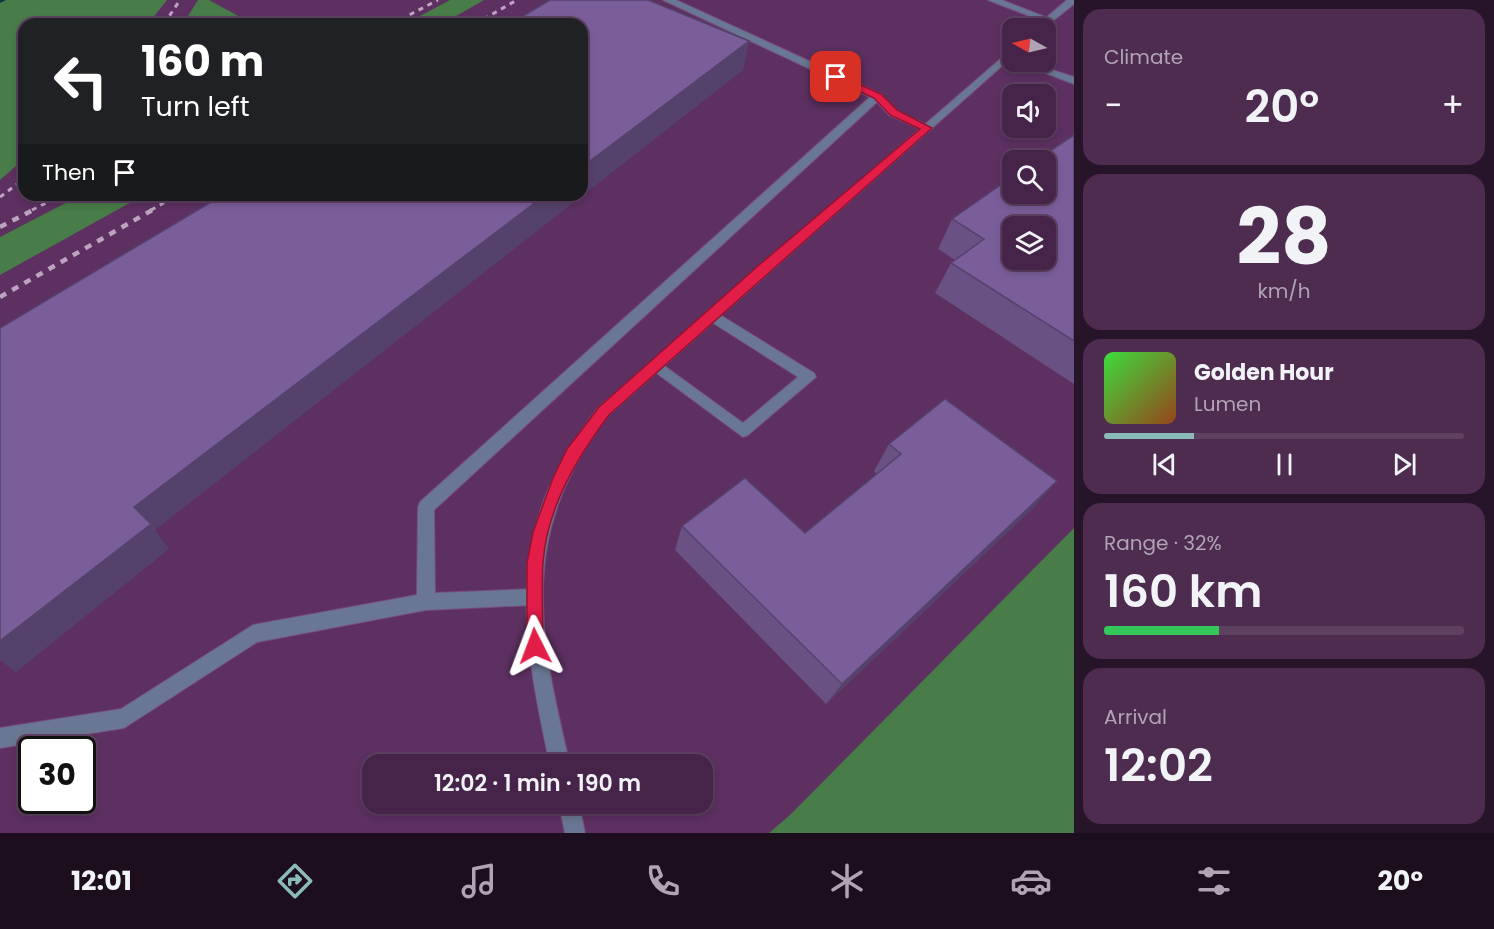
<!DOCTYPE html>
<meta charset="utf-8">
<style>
body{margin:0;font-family:Poppins,sans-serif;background:#4d2c50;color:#f1f3f6;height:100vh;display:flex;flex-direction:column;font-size:22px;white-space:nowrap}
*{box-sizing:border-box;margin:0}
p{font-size:20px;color:#b0a4b4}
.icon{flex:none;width:33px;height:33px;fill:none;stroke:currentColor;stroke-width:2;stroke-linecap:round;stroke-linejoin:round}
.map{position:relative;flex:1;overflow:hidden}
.details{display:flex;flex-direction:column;gap:9px;padding:9px;background:#261428;width:420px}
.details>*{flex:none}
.banner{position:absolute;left:18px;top:18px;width:570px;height:183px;border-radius:18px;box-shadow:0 3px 9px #0003,0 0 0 2px #5e4161;background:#202124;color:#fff;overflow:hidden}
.needle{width:39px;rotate:278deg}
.tools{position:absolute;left:1002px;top:18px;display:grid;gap:12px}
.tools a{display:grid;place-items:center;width:54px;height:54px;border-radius:12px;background:#462449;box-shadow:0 3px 9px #0003,0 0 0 2px #5e4161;font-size:30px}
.speed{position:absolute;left:18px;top:736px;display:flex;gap:12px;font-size:30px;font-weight:700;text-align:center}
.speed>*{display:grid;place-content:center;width:78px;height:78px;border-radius:50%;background:#462449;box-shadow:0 3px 9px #0003,0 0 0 2px #5e4161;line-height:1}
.speed .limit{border:3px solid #111;border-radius:9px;background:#fff;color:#111}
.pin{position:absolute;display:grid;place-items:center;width:51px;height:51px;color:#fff;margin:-26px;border-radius:12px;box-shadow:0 3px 9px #0006}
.me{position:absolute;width:66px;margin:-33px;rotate:357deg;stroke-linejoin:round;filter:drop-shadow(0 0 4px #0008)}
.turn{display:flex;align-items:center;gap:21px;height:126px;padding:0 24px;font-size:27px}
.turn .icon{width:78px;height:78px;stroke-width:2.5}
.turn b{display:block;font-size:42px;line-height:51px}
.then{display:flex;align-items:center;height:57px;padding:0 24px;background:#0003;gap:12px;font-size:22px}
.big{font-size:45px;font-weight:600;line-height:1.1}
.details .widget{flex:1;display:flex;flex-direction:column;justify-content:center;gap:9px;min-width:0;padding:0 21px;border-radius:18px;background:#4d2c50}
.details .dial{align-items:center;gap:0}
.dial b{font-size:78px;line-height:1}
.song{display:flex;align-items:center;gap:18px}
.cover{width:72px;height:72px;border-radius:9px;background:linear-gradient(135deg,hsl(120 70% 55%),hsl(20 70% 35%))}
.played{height:6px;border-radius:3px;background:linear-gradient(90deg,#8bbbb9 25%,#5e4161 25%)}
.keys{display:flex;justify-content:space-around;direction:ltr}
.heat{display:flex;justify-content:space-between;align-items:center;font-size:33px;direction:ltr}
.charge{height:9px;border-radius:4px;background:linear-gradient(90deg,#34c759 32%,#5e4161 0)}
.trip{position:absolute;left:362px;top:754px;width:351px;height:60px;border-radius:18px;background:#462449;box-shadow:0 3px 9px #0003,0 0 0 2px #5e4161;font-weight:600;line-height:60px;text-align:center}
.tab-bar{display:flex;height:96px;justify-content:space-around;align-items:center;background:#1c0e1d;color:#b0a4b4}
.tab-bar .icon{width:42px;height:42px}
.tab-bar .selected{color:#8bbbb9}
.tab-bar b{font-size:27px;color:#f1f3f6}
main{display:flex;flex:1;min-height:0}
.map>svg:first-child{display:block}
.forest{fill:#487c48}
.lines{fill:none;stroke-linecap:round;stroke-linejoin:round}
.stream{fill:#143539;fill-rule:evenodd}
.service-casing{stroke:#764e7a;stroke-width:2}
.minor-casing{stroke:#764e7a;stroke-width:2}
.service{fill:#6a7792;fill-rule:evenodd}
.minor{fill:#6a7792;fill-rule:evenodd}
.rail-far1{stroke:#bea3c0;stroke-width:3;stroke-dasharray:5 5;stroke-linecap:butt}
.rail{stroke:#bea3c0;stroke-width:4.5;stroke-dasharray:7 7;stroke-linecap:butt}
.wall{fill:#695184}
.shaded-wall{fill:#55426c}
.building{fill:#7a5e9a;stroke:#55426c;stroke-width:1.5;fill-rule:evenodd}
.route{fill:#e11d48;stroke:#92132f;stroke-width:1.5}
</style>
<main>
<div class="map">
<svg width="1074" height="833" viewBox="0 0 1074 833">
<rect width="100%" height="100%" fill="#5d3061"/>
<!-- forest -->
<g class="forest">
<polygon points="0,0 167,0 148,24 24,24 24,159 0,180"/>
<polygon points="198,0 209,0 253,24 183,24"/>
<polygon points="450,0 484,0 442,24 405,24"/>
<polygon points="81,195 144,195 0,275 0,237"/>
<polygon points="1074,528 1074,833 769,833 790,815"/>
</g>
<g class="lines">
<!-- stream -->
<polygon class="stream" points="0,0 6,0 0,3"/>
<defs>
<g id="service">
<polygon points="663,0 676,0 881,94 897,111 933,128 927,131 923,130 889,115 877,102 434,510 435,593 534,589 540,591 543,597 540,603 534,605 426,610 257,642 124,728 0,748 0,728 121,709 253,625 417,595 418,507 420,502 870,97"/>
<polygon points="988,0 1002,0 1053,20 1045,22"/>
<polygon points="1016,62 1029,62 1074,77 1074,84"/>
<polygon points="712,310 814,373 816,377 748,435 743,437 647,366 654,361 659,362 743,423 798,377 707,319 705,315 707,311"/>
</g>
<g id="minor">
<polygon points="1067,0 1074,0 1074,4 1044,28 1034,28"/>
<path d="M1012 49V57L609 415C517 533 538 630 570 765H550C520 626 503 526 599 407Z"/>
<polygon points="559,804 579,804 585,833 565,833"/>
</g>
</defs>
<!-- service casing -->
<use href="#service" class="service-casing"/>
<!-- minor casing -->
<use href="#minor" class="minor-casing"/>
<!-- service -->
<use href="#service" class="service"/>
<!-- minor -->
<use href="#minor" class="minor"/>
<!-- rail-far1 -->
<g class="rail-far1">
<polyline points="164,24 180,0"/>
<polyline points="392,24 438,0"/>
<polyline points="475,24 517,0"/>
<polyline points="0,197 24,179"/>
<polyline points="32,210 62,195"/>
<polyline points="151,210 178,195"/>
</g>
<!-- rail -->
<g class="rail">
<polyline points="0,227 35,209"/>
<polyline points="0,297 154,209"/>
</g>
</g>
<!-- wall -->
<g class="wall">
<polygon points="1074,135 1074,384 935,293 951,263 955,260 938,249 952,219"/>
<polygon points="889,444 1034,507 826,704 675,550 682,526 805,533 877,474 874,471"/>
</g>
<!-- shaded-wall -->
<g class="shaded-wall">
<polygon points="749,41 743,70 155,530 169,549 16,672 0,660 0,641 134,507 545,195 582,195 582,167"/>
<polygon points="1057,481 1034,507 826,704 842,684"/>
</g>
<!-- building -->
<g class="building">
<polygon points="550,0 648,0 749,41 582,167 582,24 510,24"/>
<path d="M1074 135V341L951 263 984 239 952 219 1012 177V194H1046V160H1037ZM1012 226H1046V260H1012Z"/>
<polygon points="223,195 545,195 134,507 151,524 0,641 0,328"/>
<polygon points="945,399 1057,481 842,684 682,526 745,478 805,533 901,454 889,444"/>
</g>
<!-- route -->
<path class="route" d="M832 75H839L881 94 897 110 932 128 609 415C577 458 547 507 543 563 541 591 543 619 543 646L541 652 535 654 529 652 527 646V563L533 532 553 478 567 449 599 407 759 265 920 129 890 115 874 98 832 79Z"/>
</svg>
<div class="tools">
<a><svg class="needle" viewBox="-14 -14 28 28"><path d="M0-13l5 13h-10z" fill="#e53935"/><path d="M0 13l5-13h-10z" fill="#b0a4b4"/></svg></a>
<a><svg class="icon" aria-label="sound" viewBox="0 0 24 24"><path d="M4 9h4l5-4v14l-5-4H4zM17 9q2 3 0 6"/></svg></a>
<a><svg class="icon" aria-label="search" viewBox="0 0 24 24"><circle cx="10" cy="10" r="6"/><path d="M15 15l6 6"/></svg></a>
<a><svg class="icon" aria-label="layers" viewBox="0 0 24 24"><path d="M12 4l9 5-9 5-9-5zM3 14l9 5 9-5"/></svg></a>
</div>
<div class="speed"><div class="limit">30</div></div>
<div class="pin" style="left:836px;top:77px;background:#d93025"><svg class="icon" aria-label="arrive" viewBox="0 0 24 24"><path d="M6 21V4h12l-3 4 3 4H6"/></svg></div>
<svg class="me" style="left:535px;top:646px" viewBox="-20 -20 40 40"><path d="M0-17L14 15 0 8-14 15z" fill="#e11d48" stroke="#fff" stroke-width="4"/></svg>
<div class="trip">12:02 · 1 min · 190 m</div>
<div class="banner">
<div class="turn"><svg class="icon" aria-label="left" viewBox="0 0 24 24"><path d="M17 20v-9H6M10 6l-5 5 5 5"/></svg><div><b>160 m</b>Turn left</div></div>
<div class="then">Then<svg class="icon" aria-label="arrive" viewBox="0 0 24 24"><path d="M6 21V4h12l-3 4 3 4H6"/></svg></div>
</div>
</div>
<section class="details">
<div class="widget"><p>Climate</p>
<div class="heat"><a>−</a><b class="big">20°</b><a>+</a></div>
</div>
<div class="widget dial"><b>28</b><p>km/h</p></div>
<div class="widget">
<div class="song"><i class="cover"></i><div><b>Golden Hour</b><p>Lumen</p></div></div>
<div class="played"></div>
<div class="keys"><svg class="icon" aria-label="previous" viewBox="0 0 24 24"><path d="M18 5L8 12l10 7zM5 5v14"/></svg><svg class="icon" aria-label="pause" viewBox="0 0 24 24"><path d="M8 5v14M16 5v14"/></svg><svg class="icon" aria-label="next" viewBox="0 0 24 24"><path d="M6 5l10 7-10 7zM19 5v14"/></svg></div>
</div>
<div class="widget"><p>Range · 32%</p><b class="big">160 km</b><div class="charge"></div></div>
<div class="widget"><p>Arrival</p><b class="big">12:02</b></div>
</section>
</main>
<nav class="tab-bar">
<b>12:01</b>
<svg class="icon selected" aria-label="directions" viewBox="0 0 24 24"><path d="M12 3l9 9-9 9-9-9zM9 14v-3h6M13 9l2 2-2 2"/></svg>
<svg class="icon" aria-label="music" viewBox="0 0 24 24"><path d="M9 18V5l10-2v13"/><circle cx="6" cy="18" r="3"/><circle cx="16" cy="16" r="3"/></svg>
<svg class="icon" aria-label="phone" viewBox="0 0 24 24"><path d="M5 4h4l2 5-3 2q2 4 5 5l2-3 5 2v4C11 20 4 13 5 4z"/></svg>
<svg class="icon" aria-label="climate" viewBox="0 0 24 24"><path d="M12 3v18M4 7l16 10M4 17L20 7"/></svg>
<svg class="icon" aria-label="car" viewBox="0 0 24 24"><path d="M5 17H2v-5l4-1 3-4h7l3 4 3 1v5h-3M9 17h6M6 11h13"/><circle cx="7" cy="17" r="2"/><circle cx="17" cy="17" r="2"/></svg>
<svg class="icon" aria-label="filters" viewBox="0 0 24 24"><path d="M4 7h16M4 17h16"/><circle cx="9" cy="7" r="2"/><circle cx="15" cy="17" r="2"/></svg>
<b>20°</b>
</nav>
